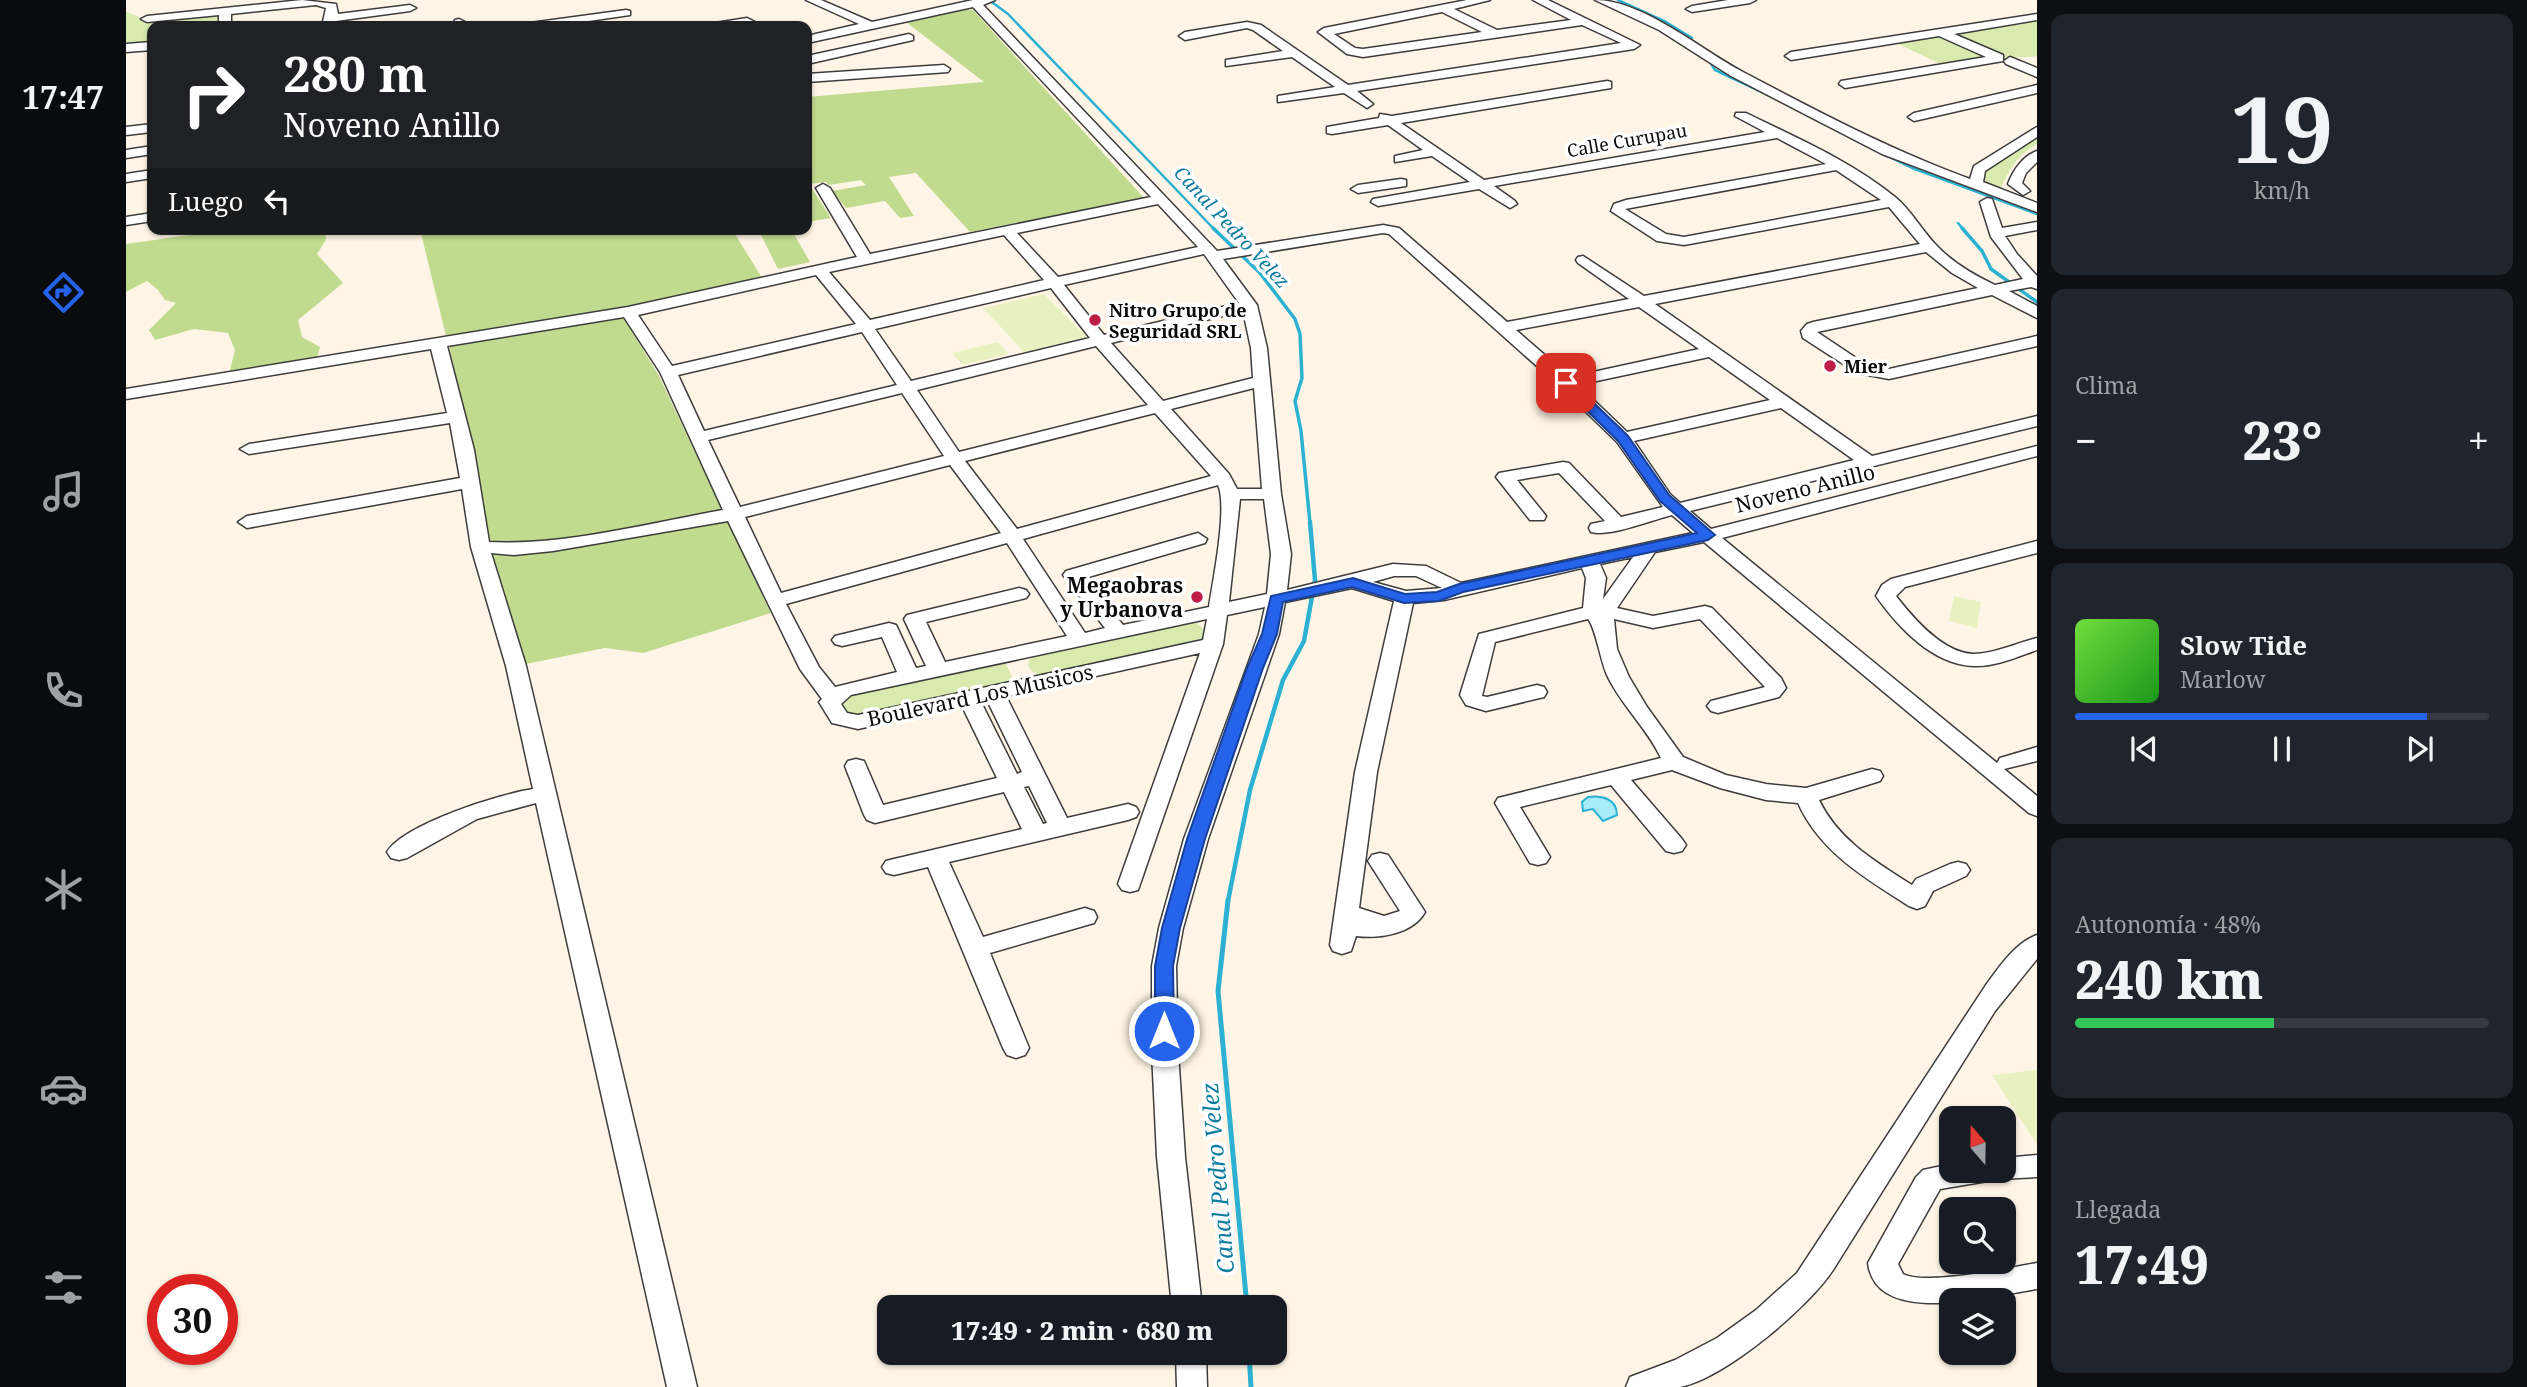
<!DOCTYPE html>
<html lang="es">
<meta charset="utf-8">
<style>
body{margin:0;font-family:"Noto Serif",serif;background:#20242c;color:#f1f3f6;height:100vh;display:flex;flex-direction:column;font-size:26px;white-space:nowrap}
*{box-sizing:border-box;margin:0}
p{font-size:23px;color:#9ea1a6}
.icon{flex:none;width:38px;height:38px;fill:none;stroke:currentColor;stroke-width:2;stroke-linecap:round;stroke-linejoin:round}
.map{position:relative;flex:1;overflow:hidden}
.side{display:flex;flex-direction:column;gap:14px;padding:14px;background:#0d0f14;width:490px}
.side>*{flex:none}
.top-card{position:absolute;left:21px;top:21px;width:665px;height:214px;border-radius:14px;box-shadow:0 2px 5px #0004;background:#202124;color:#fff;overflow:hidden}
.needle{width:46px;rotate:340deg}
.controls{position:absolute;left:1813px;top:1106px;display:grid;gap:14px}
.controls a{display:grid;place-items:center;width:77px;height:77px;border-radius:14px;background:#171b24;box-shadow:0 2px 5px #0004;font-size:35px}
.speed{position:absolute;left:21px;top:1274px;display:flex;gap:14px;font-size:35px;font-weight:700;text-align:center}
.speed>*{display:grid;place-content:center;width:91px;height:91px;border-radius:50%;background:#171b24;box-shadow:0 2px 5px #0004;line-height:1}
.speed .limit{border:10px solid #d22;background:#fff;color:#111}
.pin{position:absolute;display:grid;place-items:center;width:60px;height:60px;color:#fff;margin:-30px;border-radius:14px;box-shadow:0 4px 10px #0006}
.me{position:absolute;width:77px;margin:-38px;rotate:0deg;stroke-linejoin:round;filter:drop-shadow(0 0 5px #0008)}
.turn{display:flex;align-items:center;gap:24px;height:147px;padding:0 21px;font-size:32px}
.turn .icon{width:91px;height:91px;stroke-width:2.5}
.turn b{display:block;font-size:49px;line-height:60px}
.then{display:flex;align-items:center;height:66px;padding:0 21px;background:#0003;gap:14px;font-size:26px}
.big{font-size:52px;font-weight:800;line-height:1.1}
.side .widget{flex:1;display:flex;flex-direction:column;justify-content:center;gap:10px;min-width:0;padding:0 24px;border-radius:14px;background:#20242c}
.side .dial{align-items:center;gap:0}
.dial b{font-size:91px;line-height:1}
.song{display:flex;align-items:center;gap:21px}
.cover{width:84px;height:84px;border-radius:10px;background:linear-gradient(135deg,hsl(100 70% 55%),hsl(120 70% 35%))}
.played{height:7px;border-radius:4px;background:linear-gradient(90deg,#2563eb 85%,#363941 85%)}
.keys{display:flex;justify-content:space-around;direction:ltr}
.heat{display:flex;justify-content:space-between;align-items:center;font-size:38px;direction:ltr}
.charge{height:10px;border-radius:5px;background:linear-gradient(90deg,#34c759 48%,#363941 0)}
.trip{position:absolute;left:751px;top:1295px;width:410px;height:70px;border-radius:14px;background:#171b24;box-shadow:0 2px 5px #0004;font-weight:800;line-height:70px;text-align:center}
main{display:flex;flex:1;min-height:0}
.menu{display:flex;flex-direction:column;width:126px;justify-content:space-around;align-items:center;background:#090b0e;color:#9ea1a6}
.menu .icon{width:49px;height:49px}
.menu .on{color:#2563eb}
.menu b{font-size:32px;color:#f1f3f6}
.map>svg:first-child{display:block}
.green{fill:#d9eaaf}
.forest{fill:#c0db8e}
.pitch{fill:#eaf1c1}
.water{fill:#a8ebf9;stroke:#2cb1d3;stroke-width:2}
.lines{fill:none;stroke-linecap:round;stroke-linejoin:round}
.stream-far3{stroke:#2cb1d3;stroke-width:2.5}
.stream-far2{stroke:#2cb1d3;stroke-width:3.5}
.stream-far1{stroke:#2cb1d3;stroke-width:4.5}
.stream{stroke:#2cb1d3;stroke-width:5}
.minor-casing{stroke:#3d3d3d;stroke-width:3}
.minor{fill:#fff;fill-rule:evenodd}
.route{fill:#2563eb;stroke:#184099;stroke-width:2}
.poi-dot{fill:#be1d45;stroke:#fff;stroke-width:2.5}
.labels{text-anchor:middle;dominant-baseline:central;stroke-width:7;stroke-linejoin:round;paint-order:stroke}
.far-street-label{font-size:18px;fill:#0a0a0a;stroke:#fff}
.far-poi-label{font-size:18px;font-weight:bold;fill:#0a0a0a;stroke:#fff;text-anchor:start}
.far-water-label{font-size:19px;font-style:italic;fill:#0f7d9f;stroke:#fff}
.street-label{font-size:21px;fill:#0a0a0a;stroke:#fff}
.poi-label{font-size:21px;font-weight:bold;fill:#0a0a0a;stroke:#fff;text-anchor:end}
.water-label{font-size:23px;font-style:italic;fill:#0f7d9f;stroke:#fff}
</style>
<main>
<nav class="menu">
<b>17:47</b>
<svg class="icon on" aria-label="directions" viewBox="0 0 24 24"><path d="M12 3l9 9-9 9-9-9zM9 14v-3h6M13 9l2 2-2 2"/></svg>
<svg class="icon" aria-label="music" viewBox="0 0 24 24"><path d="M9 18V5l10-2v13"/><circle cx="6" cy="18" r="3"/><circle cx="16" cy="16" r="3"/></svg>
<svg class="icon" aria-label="phone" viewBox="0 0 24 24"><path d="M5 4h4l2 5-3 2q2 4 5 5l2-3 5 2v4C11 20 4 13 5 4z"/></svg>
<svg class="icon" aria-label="climate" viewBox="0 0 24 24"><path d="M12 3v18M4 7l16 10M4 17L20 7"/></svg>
<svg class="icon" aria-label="car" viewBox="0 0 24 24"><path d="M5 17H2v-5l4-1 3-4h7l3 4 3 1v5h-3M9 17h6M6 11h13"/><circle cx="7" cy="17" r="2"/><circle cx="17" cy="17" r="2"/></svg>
<svg class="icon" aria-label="filters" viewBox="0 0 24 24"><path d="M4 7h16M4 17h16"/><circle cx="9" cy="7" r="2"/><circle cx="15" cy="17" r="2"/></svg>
</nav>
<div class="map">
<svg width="1911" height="1387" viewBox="0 0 1911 1387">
<rect width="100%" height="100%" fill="#fff5e6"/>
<!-- green -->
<g class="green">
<polygon points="0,12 14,17 12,19 17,21 93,13 99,18 100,26 26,26 26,45 7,46 0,42"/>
<polygon points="1911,18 1911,56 1905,57 1865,58 1819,66 1768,42 1872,25 1894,25"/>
<path d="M1911 133V144C1891 156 1884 168 1874 190L1851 184 1852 171Z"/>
<polygon points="1068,621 1078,629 1081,637 1074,643 917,676 907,672 902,666 903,660 912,654"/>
<polygon points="871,663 880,664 888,681 729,717 715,710 714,699 722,695"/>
</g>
<!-- forest -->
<g class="forest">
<polygon points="838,10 847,10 1018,198 844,232 790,173 763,177 788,216 774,218 759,201 720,208 706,191 740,185 735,180 703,185 700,182 683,184 705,218 681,222 681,97 858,82 780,22"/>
<polygon points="105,229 199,229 200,240 191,254 217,283 172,320 176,337 194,347 189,364 102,378 109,350 102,333 68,329 29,340 23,330 50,303 39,300 32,290 21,281 0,292 0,244"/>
<polygon points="294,229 606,229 636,278 503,306 320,336"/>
<polygon points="632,229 665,229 684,262 652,269"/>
<polygon points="497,317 533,376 645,613 517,653 479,648 390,666 323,346"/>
</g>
<!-- pitch -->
<g class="pitch">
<polygon points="918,294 961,337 898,352 857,308"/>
<polygon points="872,342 883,354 837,365 826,353"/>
<polygon points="1828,596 1855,602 1851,628 1823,621"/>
<polygon points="1911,1070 1911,1145 1866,1075"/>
</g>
<!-- water -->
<path class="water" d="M1462 797C1476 795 1491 799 1491 815L1477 821 1467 809 1457 811 1456 802Z"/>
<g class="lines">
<!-- stream-far3 -->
<g class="stream-far3">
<polyline points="863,0 882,14 1088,229"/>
<polyline points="1492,0 1540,22 1566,38"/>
<polyline points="1580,56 1589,70 1661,104"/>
<polyline points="1727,139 1786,168 1911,214"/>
<polyline points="1832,223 1837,229"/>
</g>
<!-- stream-far2 -->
<g class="stream-far2">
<polyline points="1087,228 1134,273 1169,319 1174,334 1176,378 1169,401 1175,431 1184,523"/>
<polyline points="1836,228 1856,251 1865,269 1911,302"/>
</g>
<!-- stream-far1 -->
<polyline class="stream-far1" points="1102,901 1124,790 1157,680 1178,641 1189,580 1184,522"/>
<!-- stream -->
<g class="stream">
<polyline points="1102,900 1092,991 1121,1307"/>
<polyline points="1123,1353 1125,1387"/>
</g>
<defs>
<g id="minor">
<polygon points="176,0 210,4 212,14 284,5 290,8 284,11 210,21 208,26 196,26 200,8 190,5 105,14 105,26 93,26 93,15 21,22 15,19 21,16"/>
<path d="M680 0H695L746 22 847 0H869L857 5 1091 251 1257 225 1273 228 1381 322 1503 299 1452 263 1450 260 1452 257 1457 256 1518 296 1794 244 1763 207 1558 245 1531 241 1485 211 1488 204 1500 200 1700 164 1651 138 1368 186 1389 201 1391 204 1384 208 1353 189 1252 206 1245 202 1247 199 1344 182 1306 156 1269 162V156L1297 150 1262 125 1206 134 1201 133V127L1253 118 1254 114 1266 116 1481 81 1485 82V88L1275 123 1358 180 1639 132 1609 116 1610 113H1620C1671 138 1725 161 1769 197 1786 211 1796 231 1811 246 1827 263 1848 275 1869 285L1897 279 1865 237 1854 202 1861 198 1866 199 1876 228 1911 222V230L1879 236 1891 254 1911 276V289L1905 287 1883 291 1911 306V318L1866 295 1691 332 1742 366 1763 369 1911 336V346L1763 379 1731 373 1677 338 1675 331 1681 324 1687 322 1852 288 1826 273 1800 252 1529 304 1746 456 1911 416V426L1564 511 1585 529 1911 446V456L1596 538 1871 763 1874 758 1911 747V761L1878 769 1911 796V816L1903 813 1578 542 1529 552 1491 608 1527 616 1579 606 1586 608 1655 678 1660 688 1653 697 1592 713 1585 711 1581 706 1585 701 1639 687 1574 619 1527 628 1488 619 1491 649 1503 677 1521 707 1557 757 1600 775 1640 784 1680 788 1746 769 1754 771 1757 776 1754 781 1693 800C1712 840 1750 862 1786 885L1790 879 1824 864 1832 862 1840 864 1844 870 1840 876 1807 891 1799 906 1791 909 1783 906C1739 878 1694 852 1672 803L1640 800 1594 788 1546 770 1505 780 1556 839 1560 845 1556 851 1548 853 1540 851 1485 785 1394 807 1424 857 1420 863 1412 865 1404 863 1369 803 1372 798 1535 758C1521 728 1495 705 1481 675 1475 662 1469 626 1462 619L1369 642 1356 696 1361 697 1411 685 1418 687 1421 692 1418 697 1360 711 1340 705 1334 695 1353 634 1457 608 1460 578 1456 568 1318 600 1287 603 1251 772 1233 908 1258 916 1274 911 1242 861 1246 855 1254 853 1262 855 1299 912C1287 934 1253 939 1230 936L1225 951 1216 954 1207 951 1204 945 1229 772 1268 601 1226 588 1159 602 1153 634 1082 839 1057 928 1050 966 1052 1052 1059 1157 1076 1307H1046L1031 1157 1026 1052V966L1033 928 1058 839 1133 634 1139 607 1101 615 1097 644 1012 890 1004 892 996 890 992 884 1074 653 880 696 941 818 1002 804 1010 807 1013 812 1010 817 1002 820 823 862 857 937 959 908 968 911 971 917 968 923 864 953 903 1048 899 1055 890 1058 881 1055 877 1048 802 867 768 875 760 873 756 867 760 861 768 859 896 829 878 792 749 823 741 820 738 815 719 766 722 761 730 759 738 761 757 805 871 778 836 706 732 729 706 723 693 702 696 699 674 669 602 521 427 551 388 555 365 553 400 666 571 1387H541L410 803 351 819 281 858 273 860 265 858 261 852C278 824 374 794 407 789L380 666 345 547 336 489 121 528 112 522 121 516 334 478 324 423 123 454 114 449 123 444 321 413 305 349 0 399V389L502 307 731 257 690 188 697 184 704 188 744 254 1025 197 847 7 681 43V36L733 24ZM1710 170 1755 200 1558 237 1540 234 1499 209ZM1032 204 1072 247 932 277 891 233ZM1257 233 1263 234 1432 385 1491 442 1537 507 1495 517 1443 463 1437 462 1373 473 1370 477 1404 520H1418L1420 516 1391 480 1433 473 1479 521 1465 524 1463 528 1465 532C1484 537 1526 520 1546 515L1567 533 1335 583 1300 566 1267 564 1161 590 1165 554 1155 494 1141 348 1131 305 1097 259ZM878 235 918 280 744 320 703 272ZM1078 254 1113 303 978 335 938 285ZM690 275 730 324 546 366 512 315ZM925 288 964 338 785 381 749 329ZM1513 307 1573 349 1444 377 1390 330ZM1117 311 1125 348 1127 378 1037 401 985 343ZM498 317 534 372 597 510C524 523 437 546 363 542L348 450 321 346ZM736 332 771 385 578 431 552 375ZM970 346 1022 405 833 452 791 390ZM1583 357 1644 400 1501 432 1452 385ZM1128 388 1136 489H1111L1103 474 1045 409ZM776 393 818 456 614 507 582 440ZM1655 408 1728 460 1554 503 1544 494 1508 441ZM1029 413 1085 476 891 529 839 461ZM824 465 875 533 655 593 619 517ZM1092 485C1102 507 1087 580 1083 607L997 625 959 578 1079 543 1081 539 1072 533 940 571 937 575 979 628 959 633 897 539ZM1114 499H1138L1145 554 1141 594 1103 602ZM881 543 941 636 819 662 800 622 900 598 903 594 900 590 893 588 781 615 778 619 800 666 790 668 770 625 763 623 709 636 706 640 709 644 716 646 756 637 771 672 709 687 693 667 660 604ZM1507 557 1477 599 1480 578 1474 564ZM1268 576H1290L1316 588 1280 591 1247 582ZM1081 619 1077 640 732 715 721 713 715 704 725 695ZM861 700 896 772 891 774 855 702ZM903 786 921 823 917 824 898 787Z"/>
<path d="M1341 0H1364L1328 9 1371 30 1445 20 1407 0H1422L1514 45 1508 49 1231 91 1247 104 1241 108 1218 93 1152 102V96L1209 87 1166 57 1100 66V60L1157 51 1127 30 1121 28 1059 40 1053 36 1059 32 1121 22 1135 25 1222 85 1495 43 1456 25 1237 57 1221 54 1192 32 1198 28ZM1316 12 1356 32 1237 49 1229 48 1208 34Z"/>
<path d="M1469 0C1517 0 1575 50 1617 72 1691 111 1765 150 1844 179L1848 166 1911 127V137L1859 171 1857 182 1911 203V212L1756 154 1605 76 1533 30Z"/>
<polygon points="1602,0 1630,0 1624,3 1566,12 1560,9 1566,6"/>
<polygon points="500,10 504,11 504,15 428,26 398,26 404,23"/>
<polygon points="1911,14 1911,20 1828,34 1877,55 1877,61 1719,88 1713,84 1715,81 1860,57 1813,36 1665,60 1659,56 1665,52"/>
<polygon points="621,18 637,26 583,26 589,23"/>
<polygon points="333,19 339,22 338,26 326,26 329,20"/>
<polygon points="783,34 787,36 787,40 681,64 681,56"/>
<polygon points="26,42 26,50 0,52 0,44"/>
<polygon points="1884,57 1911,68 1911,77 1880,64 1878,61"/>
<polygon points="818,65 824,69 822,72 681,82 681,74"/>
<polygon points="1911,85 1911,93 1788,121 1782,117 1788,113"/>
<polygon points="26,124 26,132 0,135 0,127"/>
<polygon points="26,146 26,154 0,158 0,150"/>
<path d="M1911 151V162L1900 173 1896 183 1904 191 1897 195 1882 184C1887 170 1897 156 1911 151Z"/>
<polygon points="26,170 26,178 0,182 0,174"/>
<polygon points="1275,179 1280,180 1280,186 1232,193 1225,189 1232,185"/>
<polygon points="26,213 26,221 0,225 0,217"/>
<path d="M1911 541V553L1779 587 1770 596C1787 618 1817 653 1847 654 1868 654 1891 643 1911 638V650C1891 657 1869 667 1848 666 1807 665 1772 627 1750 596L1756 585 1765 579Z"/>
<path d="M1911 935V959L1869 1011 1707 1270C1682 1308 1599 1378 1554 1387 1537 1387 1517 1387 1500 1387L1504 1377 1549 1360 1591 1338 1630 1310 1671 1273 1860 985C1873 967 1890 942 1911 935Z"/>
<path d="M1911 1155V1177L1874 1179 1814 1189 1772 1264 1777 1274C1800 1286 1883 1268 1911 1263V1289C1868 1295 1750 1329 1742 1263L1790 1177 1797 1170 1825 1164V1171H1878V1158Z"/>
<polygon points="1050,1353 1080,1353 1081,1387 1051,1387"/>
</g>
</defs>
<!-- minor casing -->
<use href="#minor" class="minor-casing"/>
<!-- minor -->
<use href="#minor" class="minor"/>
</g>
<!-- route -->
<polygon class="route" points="1440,380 1445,381 1502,436 1543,495 1589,535 1582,540 1337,592 1313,601 1278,603 1226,587 1157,602 1151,634 1137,668 1079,839 1054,928 1047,966 1048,1031 1045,1036 1038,1038 1032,1036 1029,1031 1029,966 1036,928 1061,839 1121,668 1136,634 1145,596 1227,578 1279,594 1311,592 1333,584 1571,533 1534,501 1492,441 1436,386 1434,383"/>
<!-- markers -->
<g class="poi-dot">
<circle cx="969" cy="320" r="7"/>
<circle cx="1704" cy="366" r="7"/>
<circle cx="1071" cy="597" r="7"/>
</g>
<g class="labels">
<!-- far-street labels -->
<g class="far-street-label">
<text transform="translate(1501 140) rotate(-10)">Calle Curupau</text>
</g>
<!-- far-poi labels -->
<g class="far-poi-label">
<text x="983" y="310">Nitro Grupo de<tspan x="983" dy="21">Seguridad SRL</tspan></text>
<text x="1718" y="366">Mier</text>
</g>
<!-- far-water labels -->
<g class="far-water-label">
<text transform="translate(1106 227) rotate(47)">Canal Pedro Velez</text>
</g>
<!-- street labels -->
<g class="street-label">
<text transform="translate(1679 488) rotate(-14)">Noveno Anillo</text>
<text transform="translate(854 695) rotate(-12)">Boulevard Los Musicos</text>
</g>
<!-- poi labels -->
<g class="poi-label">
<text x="1057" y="585">Megaobras<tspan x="1057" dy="24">y Urbanova</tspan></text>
</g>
<!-- water labels -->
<g class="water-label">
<text transform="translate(1091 1178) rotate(-95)">Canal Pedro Velez</text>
</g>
</g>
</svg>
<div class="controls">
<a><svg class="needle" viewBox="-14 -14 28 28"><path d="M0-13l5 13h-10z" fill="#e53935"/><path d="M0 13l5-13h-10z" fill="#9ea1a6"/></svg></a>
<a><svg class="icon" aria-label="search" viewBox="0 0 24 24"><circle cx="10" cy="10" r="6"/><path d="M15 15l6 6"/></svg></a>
<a><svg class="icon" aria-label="layers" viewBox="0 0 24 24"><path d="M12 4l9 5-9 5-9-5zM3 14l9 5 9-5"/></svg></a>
</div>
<div class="speed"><div class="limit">30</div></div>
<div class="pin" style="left:1440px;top:383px;background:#d93025"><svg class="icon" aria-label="arrive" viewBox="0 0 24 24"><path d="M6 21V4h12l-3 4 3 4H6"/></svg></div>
<svg class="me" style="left:1038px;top:1031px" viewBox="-20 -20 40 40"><circle r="17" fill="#2563eb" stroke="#fff" stroke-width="3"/><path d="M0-11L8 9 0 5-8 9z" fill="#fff"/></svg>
<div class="trip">17:49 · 2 min · 680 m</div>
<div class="top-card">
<div class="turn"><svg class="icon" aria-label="right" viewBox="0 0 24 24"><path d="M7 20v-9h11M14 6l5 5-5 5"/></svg><div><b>280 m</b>Noveno Anillo</div></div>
<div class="then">Luego<svg class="icon" aria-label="left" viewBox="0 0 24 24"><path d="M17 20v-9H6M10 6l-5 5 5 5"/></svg></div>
</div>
</div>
<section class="side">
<div class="widget dial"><b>19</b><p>km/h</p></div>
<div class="widget"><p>Clima</p>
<div class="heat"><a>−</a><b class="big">23°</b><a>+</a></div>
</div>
<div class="widget">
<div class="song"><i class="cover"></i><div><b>Slow Tide</b><p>Marlow</p></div></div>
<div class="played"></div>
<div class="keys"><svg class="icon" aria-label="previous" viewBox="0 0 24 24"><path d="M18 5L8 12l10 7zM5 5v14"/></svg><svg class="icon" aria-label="pause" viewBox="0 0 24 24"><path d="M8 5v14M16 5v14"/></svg><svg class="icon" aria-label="next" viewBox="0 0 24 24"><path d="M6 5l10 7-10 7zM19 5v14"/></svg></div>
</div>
<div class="widget"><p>Autonomía · 48%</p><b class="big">240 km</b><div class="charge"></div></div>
<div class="widget"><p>Llegada</p><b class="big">17:49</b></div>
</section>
</main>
